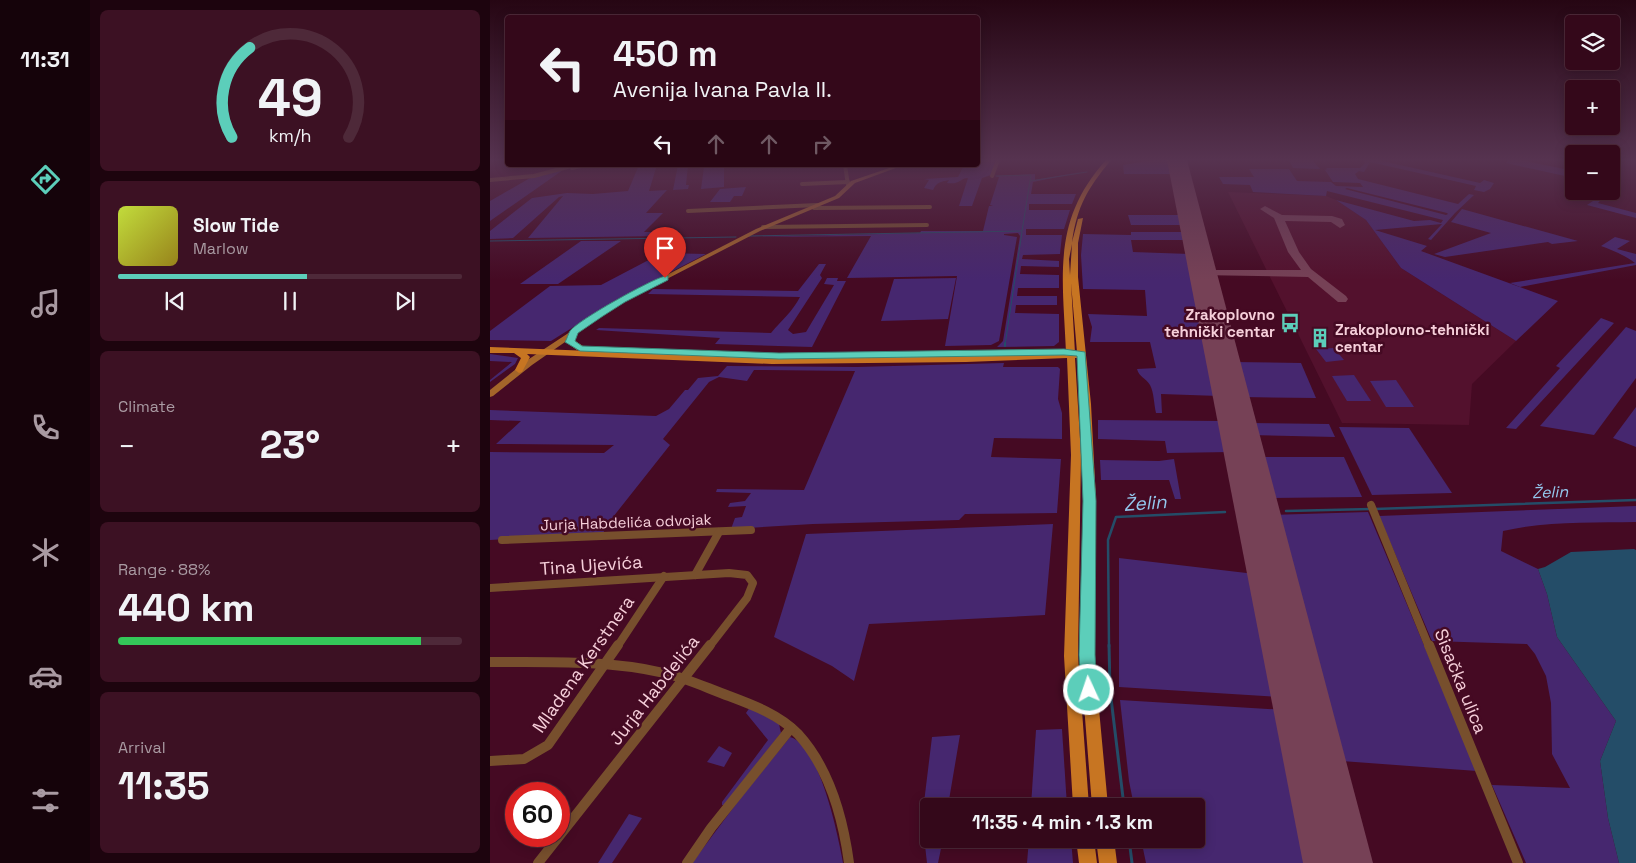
<!DOCTYPE html>
<meta charset="utf-8">
<style>
body{margin:0;font-family:"Space Grotesk",sans-serif;background:#3c1123;color:#f1f3f6;height:100vh;display:flex;flex-direction:column;font-size:19px;white-space:nowrap}
*{box-sizing:border-box;margin:0}
p{font-size:16px;color:#a99aa2}
.icon{flex:none;width:28px;height:28px;fill:none;stroke:currentColor;stroke-width:2;stroke-linecap:round;stroke-linejoin:round}
.map{position:relative;flex:1;overflow:hidden}
.drawer{display:flex;flex-direction:column;gap:10px;padding:10px;background:#1d040e;width:400px}
.drawer>*{flex:none}
.guide{position:absolute;left:15px;top:15px;width:475px;height:152px;border-radius:5px;box-shadow:0 2px 12px #0003,0 0 0 1px #4e2939;background:#34081a;color:#f1f3f6;overflow:hidden}
.buttons{position:absolute;left:1075px;top:15px;display:grid;gap:10px}
.buttons a{display:grid;place-items:center;width:55px;height:55px;border-radius:5px;background:#34081a;box-shadow:0 2px 12px #0003,0 0 0 1px #4e2939;font-size:25px}
.speed{position:absolute;left:15px;top:782px;display:flex;gap:10px;font-size:25px;font-weight:700;text-align:center}
.speed>*{display:grid;place-content:center;width:65px;height:65px;border-radius:50%;background:#34081a;box-shadow:0 2px 12px #0003,0 0 0 1px #4e2939;line-height:1}
.speed .limit{border:8px solid #d22;background:#fff;color:#111}
.pin{position:absolute;display:grid;place-items:center;width:42px;height:42px;color:#fff;margin:-51px -21px;border-radius:50% 50% 50% 0;rotate:-45deg;box-shadow:0 0 5px #0007}
.pin .icon{rotate:45deg}
.me{position:absolute;width:55px;margin:-28px;rotate:357deg;stroke-linejoin:round;filter:drop-shadow(0 0 4px #0008)}
.turn{display:flex;align-items:center;gap:18px;height:105px;padding:0 25px;font-size:22px}
.turn .icon{width:65px;height:65px;stroke-width:2.5}
.turn b{display:block;font-size:35px;line-height:42px}
.lanes{display:flex;align-items:center;height:48px;padding:0 25px;background:#0003;justify-content:center;gap:25px;direction:ltr}
.lanes .off{opacity:.35}
.big{font-size:38px;font-weight:600;line-height:1.1}
.drawer .widget{flex:1;display:flex;flex-direction:column;justify-content:center;gap:8px;min-width:0;padding:0 18px;border-radius:8px;background:#3c1123}
.drawer .dial{align-items:center;gap:0}
.dial svg{height:130px;overflow:visible;fill:none;stroke:#4e2939;stroke-width:7;stroke-linecap:round;text-anchor:middle}
.dial text{fill:#f1f3f6;stroke:none}
.song{display:flex;align-items:center;gap:15px}
.cover{width:60px;height:60px;border-radius:8px;background:linear-gradient(135deg,hsl(70 70% 55%),hsl(50 70% 35%))}
.played{height:5px;border-radius:2px;background:linear-gradient(90deg,#5cceba 55%,#4e2939 55%)}
.keys{display:flex;justify-content:space-around;direction:ltr}
.heat{display:flex;justify-content:space-between;align-items:center;font-size:28px;direction:ltr}
.charge{height:8px;border-radius:4px;background:linear-gradient(90deg,#34c759 88%,#4e2939 0)}
.trip{position:absolute;left:430px;top:798px;width:285px;height:50px;border-radius:5px;background:#34081a;box-shadow:0 2px 12px #0003,0 0 0 1px #4e2939;font-weight:600;line-height:50px;text-align:center}
main{display:flex;flex:1;min-height:0}
.menu{display:flex;flex-direction:column;width:90px;justify-content:space-around;align-items:center;background:#15030a;color:#a99aa2}
.menu .icon{width:35px;height:35px}
.menu .selected{color:#5cceba}
.menu b{font-size:22px;color:#f1f3f6}
.map>svg:first-child{display:block}
.built{fill:#53112d}
.green{fill:#46276f;fill-rule:evenodd}
.water{fill:#244d68}
.lines{fill:none;stroke-linecap:round;stroke-linejoin:round}
.stream-far3{stroke:#244d68;stroke-width:1}
.stream-far2{stroke:#244d68;stroke-width:2}
.stream-far1{stroke:#244d68;stroke-width:2.5}
.stream{stroke:#244d68;stroke-width:3}
.taxiway{fill:#764156;fill-rule:evenodd}
.runway{fill:#764156;fill-rule:evenodd}
.street-far2{stroke:#774f2d;stroke-width:4}
.street-far1{stroke:#774f2d;stroke-width:8}
.street{stroke:#774f2d;stroke-width:10}
.secondary{fill:#a4652a;fill-rule:evenodd}
.primary{fill:#c77522;fill-rule:evenodd}
.route{fill:#5cceba;stroke:#3c8679}
.labels{text-anchor:middle;dominant-baseline:central;stroke-width:5;stroke-linejoin:round;paint-order:stroke}
.poi-label{font-size:15px;font-weight:bold;fill:#f6cfda;stroke:#450a23;text-anchor:end}
.street-label{font-size:15px;fill:#f6cfda;stroke:#450a23}
.water-label{font-size:16px;font-style:italic;fill:#94c8ee;stroke:#450a23}
.near-street-label{font-size:18px;fill:#f6cfda;stroke:#450a23}
.near-water-label{font-size:19px;font-style:italic;fill:#94c8ee;stroke:#450a23}
</style>
<main>
<nav class="menu">
<b>11:31</b>
<svg class="icon selected" aria-label="directions" viewBox="0 0 24 24"><path d="M12 3l9 9-9 9-9-9zM9 14v-3h6M13 9l2 2-2 2"/></svg>
<svg class="icon" aria-label="music" viewBox="0 0 24 24"><path d="M9 18V5l10-2v13"/><circle cx="6" cy="18" r="3"/><circle cx="16" cy="16" r="3"/></svg>
<svg class="icon" aria-label="phone" viewBox="0 0 24 24"><path d="M5 4h4l2 5-3 2q2 4 5 5l2-3 5 2v4C11 20 4 13 5 4z"/></svg>
<svg class="icon" aria-label="climate" viewBox="0 0 24 24"><path d="M12 3v18M4 7l16 10M4 17L20 7"/></svg>
<svg class="icon" aria-label="car" viewBox="0 0 24 24"><path d="M5 17H2v-5l4-1 3-4h7l3 4 3 1v5h-3M9 17h6M6 11h13"/><circle cx="7" cy="17" r="2"/><circle cx="17" cy="17" r="2"/></svg>
<svg class="icon" aria-label="filters" viewBox="0 0 24 24"><path d="M4 7h16M4 17h16"/><circle cx="9" cy="7" r="2"/><circle cx="15" cy="17" r="2"/></svg>
</nav>
<section class="drawer">
<div class="widget dial"><svg viewBox="0 0 100 80">
<path d="M14 69A42 42 0 1 1 86 69"/>
<path d="M14 69A42 42 0 0 1 25 14" stroke="#5cceba"/>
<text x="50" y="56" font-size="32" font-weight="700">49</text>
<text x="50" y="72" font-size="11">km/h</text>
</svg></div>
<div class="widget">
<div class="song"><i class="cover"></i><div><b>Slow Tide</b><p>Marlow</p></div></div>
<div class="played"></div>
<div class="keys"><svg class="icon" aria-label="previous" viewBox="0 0 24 24"><path d="M18 5L8 12l10 7zM5 5v14"/></svg><svg class="icon" aria-label="pause" viewBox="0 0 24 24"><path d="M8 5v14M16 5v14"/></svg><svg class="icon" aria-label="next" viewBox="0 0 24 24"><path d="M6 5l10 7-10 7zM19 5v14"/></svg></div>
</div>
<div class="widget"><p>Climate</p>
<div class="heat"><a>−</a><b class="big">23°</b><a>+</a></div>
</div>
<div class="widget"><p>Range · 88%</p><b class="big">440 km</b><div class="charge"></div></div>
<div class="widget"><p>Arrival</p><b class="big">11:35</b></div>
</section>
<div class="map">
<svg width="1146" height="863" viewBox="0 0 1146 863">
<rect width="100%" height="100%" fill="#450a23"/>
<!-- built -->
<polygon class="built" points="738,192 836,196 846,200 876,220 911,268 1026,341 982,384 979,425 852,423"/>
<!-- green -->
<g class="green">
<path d="M488 160H507L501 175 492 178 482 206H469L478 178C470 178 470 185 457 183L459 180C450 182 447 182 443 190L434 188 439 180 434 179 468 177 474 165H488Z"/>
<polygon points="665,160 680,160 683,174 634,174 633,165"/>
<polygon points="799,160 822,160 830,169 803,168"/>
<path d="M875 160H888L990 183 994 180 1004 183 1000 189 994 192 984 190 986 186 880 162 874 172 869 171 865 174 868 179 968 204 979 194 984 195 965 213 941 240 938 239 952 224 885 230 937 246 931 251 1068 301 1026 341 911 268 876 220 846 200 924 221 940 220 951 223 953 220 837 191 836 196 763 192 760 185 733 184 729 177H764L759 169H799L807 181 841 182 846 186 873 187 870 183 843 182 835 170 837 169 836 168H870L875 163ZM857 188 957 213 958 214 956 215 855 189Z"/>
<polygon points="1018,160 1030,160 1084,171 1084,178 1016,163"/>
<polygon points="149,165 167,165 159,191 177,190 156,213 173,213 154,232 174,232 169,236 38,238 73,196 69,197 23,238 0,239 0,231 42,198 77,193 103,194 138,191"/>
<polygon points="188,165 198,165 196,185 199,185 198,189 183,190"/>
<polygon points="234,165 234,187 211,189 214,167"/>
<polygon points="73,170 0,221 0,201 40,178"/>
<polygon points="597,171 543,182 541,194 586,194 582,204 539,204 539,210 580,210 574,229 536,229 536,235 572,235 570,254 533,255 532,259 569,261 569,267 531,266 530,274 569,275 569,288 528,288 527,296 567,296 567,305 526,305 525,313 569,314 569,342 564,346 507,347 513,341 530,236 528,233 514,234 514,235 527,237 509,341 501,345 455,346 467,276 357,278 381,236 257,237 430,233 431,231 493,231 499,206 503,206 500,205 509,177 506,176 545,174 545,180"/>
<polygon points="256,187 252,196 244,196 240,202 220,202 230,189"/>
<polygon points="1111,191 1117,193 1108,203 1146,213 1146,218 1097,205 1109,197 1106,196"/>
<polygon points="972,209 1088,241 1062,244 1058,242 955,257 944,254 1001,233 961,222"/>
<polygon points="638,215 692,215 694,225 641,225"/>
<path d="M641 232H695L697 240H641L643 252 700 254 729 396 671 394 672 413H666C664 405 664 392 660 385 656 378 649 377 647 369L666 368 660 342H600L602 327 598 314 657 316 655 290 593 289 591 255 593 234 641 235Z"/>
<path d="M1125 237 1140 241 1127 249 1146 254V265L1030 287 1020 283 1145 263C1136 256 1122 250 1111 246Z"/>
<polygon points="91,241 131,241 68,284 30,284"/>
<polygon points="172,253 216,254 128,299 61,341 0,340 0,331 60,286 111,285"/>
<path d="M329 264H336L330 275 332 278 298 330 303 334 316 332 344 285 334 284 337 278H348L347 281H356L322 347 225 344 230 338 106 330 109 328 281 333C291 321 303 311 310 297L158 294 163 289 308 291Z"/>
<polygon points="466,278 458,319 391,321 404,279"/>
<polygon points="1111,318 1124,323 1026,429 1016,428 1070,368 1066,366"/>
<polygon points="1136,327 1146,331 1146,378 1104,435 1050,426"/>
<polygon points="844,348 854,360 836,362 826,349"/>
<polygon points="0,354 28,358 25,364 0,382 0,380 22,362 0,361"/>
<polygon points="743,362 811,363 826,398 752,397"/>
<polygon points="514,363 513,367 568,367 570,369 568,399 572,413 572,439 504,438 501,457 571,459 567,513 475,514 469,520 323,524 241,529 245,518 252,517 256,506 238,507 240,503 255,501 261,493 226,492 227,489 314,490 365,371 264,370 257,381 229,377 219,382 173,439 180,445 123,517 113,533 0,540 0,452 114,453 124,445 6,444 31,421 0,420 0,410 166,416 179,409 195,390 198,390 208,378 228,376 237,366 367,367"/>
<polygon points="864,375 881,401 857,401 842,376"/>
<polygon points="906,380 924,407 896,407 880,381"/>
<polygon points="1146,407 1146,447 1123,438"/>
<polygon points="608,420 733,421 741,452 677,453 675,441 608,439"/>
<polygon points="757,423 839,424 845,437 760,435"/>
<polygon points="849,427 919,428 962,493 882,495"/>
<polygon points="765,457 854,457 872,497 777,498"/>
<polygon points="684,459 691,499 685,499 679,480 611,480 610,460 669,461"/>
<path d="M1146 506V522C1102 523 1056 521 1013 531L1011 551 1048 569 1057 594 1067 637 1126 721 1110 761 1118 818 1129 863H1036L1002 785 1080 788 1062 754 1061 703 1056 676 1045 654 1037 644 942 641 889 516Z"/>
<polygon points="878,512 987,771 838,760 777,515"/>
<polygon points="563,524 555,615 379,624 364,681 342,666 284,637 316,534"/>
<polygon points="629,558 765,574 791,697 629,687"/>
<polygon points="630,700 795,710 829,863 656,863 651,839 706,839 706,806 644,806 639,781"/>
<polygon points="260,707 289,724 291,733 235,805 232,805 232,802 278,740 256,713"/>
<polygon points="572,729 577,806 541,806 546,730"/>
<polygon points="470,735 458,806 439,806 439,839 453,839 448,863 437,863 432,819 442,737"/>
<path d="M300 737C330 745 348 836 353 863H202L252 796Z"/>
<polygon points="229,746 242,753 234,767 217,762"/>
<polygon points="139,814 152,818 122,863 108,863"/>
<polygon points="539,839 581,839 583,863 537,863"/>
</g>
<!-- water -->
<polygon class="water" points="1144,549 1146,550 1146,863 1129,863 1118,818 1110,761 1126,721 1067,637 1057,594 1048,569 1055,567 1081,552"/>
<g class="lines">
<!-- stream-far3 -->
<g class="stream-far3">
<polyline points="540,181 597,172"/>
<polyline points="259,236 532,231 541,175 506,176"/>
<polyline points="0,241 246,237"/>
<polyline points="515,345 532,232"/>
</g>
<!-- stream-far2 -->
<polyline class="stream-far2" points="515,346 515,343"/>
<!-- stream-far1 -->
<g class="stream-far1">
<polyline points="885,509 1146,500"/>
<polyline points="796,511 881,509"/>
<polyline points="619,647 618,540 626,517 735,512"/>
</g>
<!-- stream -->
<g class="stream">
<polyline points="619,645 620,690 634,806"/>
<polyline points="639,839 642,863"/>
</g>
<!-- taxiway -->
<polygon class="taxiway" points="775,206 792,215 842,216 852,219 855,225 850,228 841,222 795,221 809,252 821,269 856,296 858,299 856,302 848,302 818,277 709,275 707,273 709,271 713,270 811,270 798,252 784,218 770,209"/>
<!-- runway -->
<polygon class="runway" points="677,160 697,160 883,863 813,863"/>
<!-- street-far2 -->
<g class="street-far2">
<polyline points="355,165 358,185"/>
<polyline points="82,168 96,165"/>
<polyline points="502,176 508,160"/>
<polyline points="0,180 44,176 85,165"/>
<polyline points="312,184 358,182"/>
<polyline points="324,208 440,207"/>
<polyline points="198,211 327,205"/>
<polyline points="273,227 437,225"/>
</g>
<!-- street-far1 -->
<g class="street-far1">
<polyline points="881,505 939,647"/>
<polyline points="12,540 261,530"/>
<polyline points="205,575 229,532"/>
<polyline points="0,588 239,573 257,575 263,583 257,598 219,647"/>
<polyline points="127,647 174,576"/>
</g>
<!-- street -->
<g class="street">
<polyline points="939,645 1028,863"/>
<path d="M0 662C58 662 117 660 174 673 196 678 217 688 239 696 263 705 290 715 308 734 340 769 353 818 359 863"/>
<polyline points="0,761 34,759 58,745 128,645"/>
<polyline points="48,863 220,645"/>
<polyline points="197,863 221,828 301,728"/>
</g>
<!-- secondary -->
<polygon class="secondary" points="408,165 414,165 365,183 349,198 270,231 134,301 42,365 3,396 0,397 0,390 36,361 130,299 266,229 345,196 361,181"/>
<!-- primary -->
<g class="primary">
<path d="M616 160H621C598 188 587 206 582 242L588 219 593 218 588 243V277L601 404 606 501 604 655 618 806H602L590 655 594 501 591 404 587 358H585L591 455 588 656 599 806H583L574 656 581 455 577 358 476 362 282 364 37 354 40 357 32 372 29 373 25 370 31 358 24 353H0V347L282 358 476 356 576 353C573 277 561 221 616 160ZM582 244 580 275 579 259ZM581 283 587 352 585 353Z"/>
<polygon points="81,330 87,330 88,332 85,341 93,346 93,350 87,350 76,342"/>
<polygon points="586,839 604,839 607,863 589,863"/>
<polygon points="606,839 624,839 627,863 609,863"/>
</g>
</g>
<!-- sky -->
<linearGradient id="sky" x2="0" y2="1"><stop stop-color="#260613"/><stop offset="0.57" stop-color="#563350"/><stop offset="1" stop-color="#563350" stop-opacity="0"/></linearGradient>
<rect width="1146" height="280" fill="url(#sky)"/>
<!-- route -->
<path class="route" d="M175 276H178V280L135 302 113 316 88 333 85 341 92 346 289 353 574 349 595 352 606 501 605 655 607 690 605 696 599 698 593 696 591 690 589 655 593 501 587 356 574 355 289 359 90 351 75 342C77 339 78 334 80 331 88 320 160 280 175 276Z"/>
<!-- icons -->
<defs>
<symbol id="bus-bare" viewBox="-9 -9 18 18"><path d="M-5-6H5V4H4V6H2V4H-2V6H-4V4H-5ZM-3.5-4V0h7V-4ZM-3.5 1.2v1.5H-2V1.2ZM2 1.2v1.5H3.5V1.2Z" fill="#5cceba" stroke="#450a23" stroke-width="2.5" paint-order="stroke"/></symbol>
<symbol id="building-bare" viewBox="-9 -9 18 18"><path d="M-4-6H4V6H1V3H-1V6H-4ZM-2.5-4.3h1.7v1.8h-1.7ZM.8-4.3h1.7v1.8H.8ZM-2.5-1h1.7V.8h-1.7ZM.8-1h1.7V.8H.8Z" fill="#5cceba" stroke="#450a23" stroke-width="2.5" paint-order="stroke"/></symbol>
</defs>
<g fill-rule="evenodd">
<use href="#bus-bare" x="786" y="309" width="28" height="28"/>
<use href="#building-bare" x="816" y="324" width="28" height="28"/>
</g>
<g class="labels">
<!-- poi labels -->
<g class="poi-label">
<text x="785" y="314">Zrakoplovno<tspan x="785" dy="17">tehnički centar</tspan></text>
<text x="845" y="329" text-anchor="start">Zrakoplovno-tehnički<tspan x="845" dy="17">centar</tspan></text>
</g>
<!-- street labels -->
<g class="street-label">
<text transform="translate(136 522) rotate(-2)">Jurja Habdelića odvojak</text>
</g>
<!-- water labels -->
<g class="water-label">
<text transform="translate(1060 492) rotate(-2)">Želin</text>
</g>
<!-- near-street labels -->
<g class="near-street-label">
<text transform="translate(101 565) rotate(-4)">Tina Ujevića</text>
<text transform="translate(93 664) rotate(-55)">Mladena Kerstnera</text>
<text transform="translate(971 681) rotate(68)">Sisačka ulica</text>
<text transform="translate(164 690) rotate(-52)">Jurja Habdelića</text>
</g>
<!-- near-water labels -->
<g class="near-water-label">
<text transform="translate(655 503) rotate(-4)">Želin</text>
</g>
</g>
</svg>
<div class="buttons">
<a><svg class="icon" aria-label="layers" viewBox="0 0 24 24"><path d="M12 4l9 5-9 5-9-5zM3 14l9 5 9-5"/></svg></a>
<a>+</a>
<a>−</a>
</div>
<div class="speed"><div class="limit">60</div></div>
<div class="pin" style="left:175px;top:278px;background:#d93025"><svg class="icon" aria-label="arrive" viewBox="0 0 24 24"><path d="M6 21V4h12l-3 4 3 4H6"/></svg></div>
<svg class="me" style="left:599px;top:690px" viewBox="-20 -20 40 40"><circle r="17" fill="#5cceba" stroke="#fff" stroke-width="3"/><path d="M0-11L8 9 0 5-8 9z" fill="#fff"/></svg>
<div class="trip">11:35 · 4 min · 1.3 km</div>
<div class="guide">
<div class="turn"><svg class="icon" aria-label="left" viewBox="0 0 24 24"><path d="M17 20v-9H6M10 6l-5 5 5 5"/></svg><div><b>450 m</b>Avenija Ivana Pavla II.</div></div>
<div class="lanes"><svg class="icon" aria-label="left" viewBox="0 0 24 24"><path d="M17 20v-9H6M10 6l-5 5 5 5"/></svg><svg class="icon off" aria-label="ahead" viewBox="0 0 24 24"><path d="M12 20V5M6 11l6-6 6 6"/></svg><svg class="icon off" aria-label="ahead" viewBox="0 0 24 24"><path d="M12 20V5M6 11l6-6 6 6"/></svg><svg class="icon off" aria-label="right" viewBox="0 0 24 24"><path d="M7 20v-9h11M14 6l5 5-5 5"/></svg></div>
</div>
</div>
</main>
